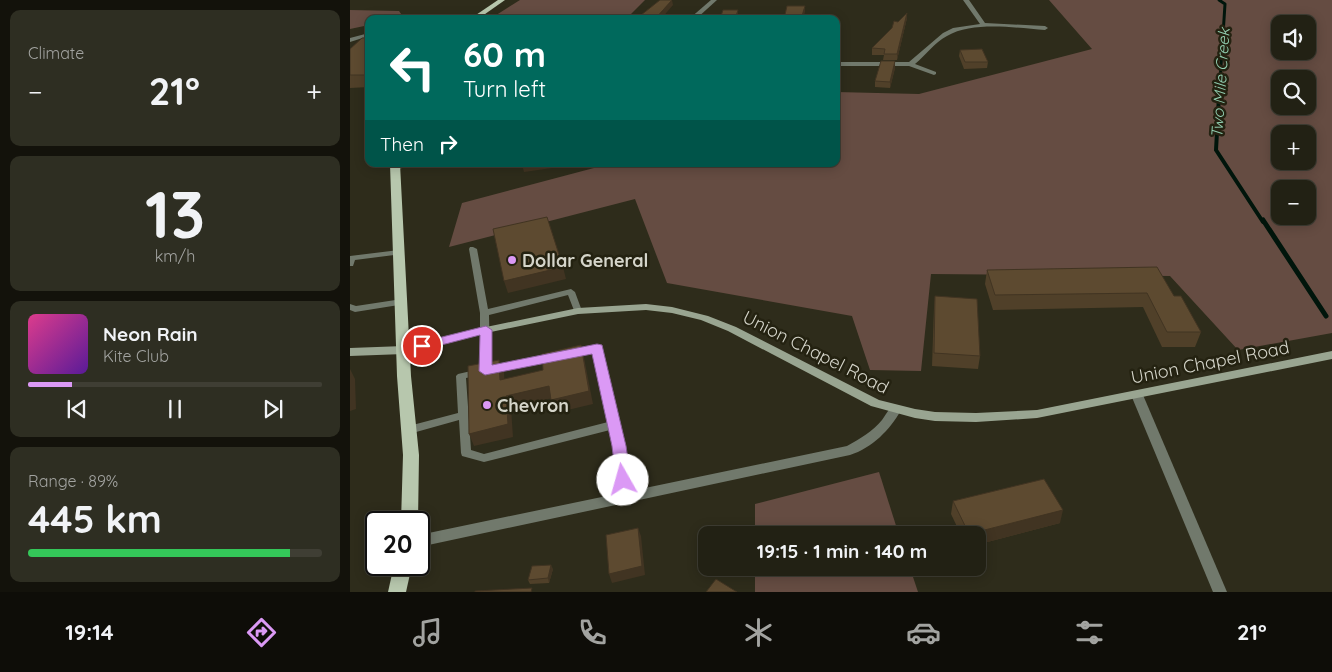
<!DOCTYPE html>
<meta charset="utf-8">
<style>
body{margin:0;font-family:Quicksand,sans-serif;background:#2e2e22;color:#f1f3f6;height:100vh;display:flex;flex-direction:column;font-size:19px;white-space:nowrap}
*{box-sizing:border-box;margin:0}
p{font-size:16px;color:#a2a3a0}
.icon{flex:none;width:28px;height:28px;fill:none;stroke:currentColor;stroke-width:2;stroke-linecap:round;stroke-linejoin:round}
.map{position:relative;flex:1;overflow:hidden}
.drawer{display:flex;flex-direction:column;gap:10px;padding:10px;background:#13120b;width:350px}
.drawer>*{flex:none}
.guide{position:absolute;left:15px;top:15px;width:475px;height:152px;border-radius:10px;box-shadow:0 2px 12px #0003,0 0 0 1px #3f3e34;background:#00695c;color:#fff;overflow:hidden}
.tools{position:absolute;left:921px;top:15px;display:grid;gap:10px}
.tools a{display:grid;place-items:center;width:45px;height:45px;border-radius:10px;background:#222114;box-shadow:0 2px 12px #0003,0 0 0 1px #3f3e34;font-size:25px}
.speed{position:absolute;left:15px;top:511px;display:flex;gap:10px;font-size:25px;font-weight:700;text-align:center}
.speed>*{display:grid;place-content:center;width:65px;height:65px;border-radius:50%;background:#222114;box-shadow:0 2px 12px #0003,0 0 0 1px #3f3e34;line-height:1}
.speed .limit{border:2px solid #111;border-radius:8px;background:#fff;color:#111}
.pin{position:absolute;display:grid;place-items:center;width:42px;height:42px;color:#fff;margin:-21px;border:2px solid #fff;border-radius:50%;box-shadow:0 1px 5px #0007}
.me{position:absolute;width:55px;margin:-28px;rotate:353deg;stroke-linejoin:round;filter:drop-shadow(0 0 4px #0008)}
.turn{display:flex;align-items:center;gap:18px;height:105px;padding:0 15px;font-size:22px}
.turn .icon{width:65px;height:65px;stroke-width:2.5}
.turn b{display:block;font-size:35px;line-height:42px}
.then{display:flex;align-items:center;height:48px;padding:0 15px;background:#0003;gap:10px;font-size:19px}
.big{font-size:38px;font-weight:800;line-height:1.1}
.drawer .card{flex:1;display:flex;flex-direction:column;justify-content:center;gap:8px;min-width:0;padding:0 18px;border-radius:10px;background:#2e2e22}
.drawer .dial{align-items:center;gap:0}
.dial b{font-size:65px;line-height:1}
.song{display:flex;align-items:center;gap:15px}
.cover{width:60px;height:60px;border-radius:8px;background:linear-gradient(135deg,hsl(330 70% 55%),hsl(270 70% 35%))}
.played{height:5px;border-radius:2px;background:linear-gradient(90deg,#db99f5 15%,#3f3e34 15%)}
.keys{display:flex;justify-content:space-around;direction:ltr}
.heat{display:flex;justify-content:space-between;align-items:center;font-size:28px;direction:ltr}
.charge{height:8px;border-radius:4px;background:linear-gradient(90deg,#34c759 89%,#3f3e34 0)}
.trip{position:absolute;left:348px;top:526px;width:288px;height:50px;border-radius:10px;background:#222114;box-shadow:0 2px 12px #0003,0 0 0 1px #3f3e34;font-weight:800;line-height:50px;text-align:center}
.dock{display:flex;height:80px;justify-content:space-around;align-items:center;background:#0e0d08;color:#a2a3a0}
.dock .icon{width:35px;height:35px}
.dock .on{color:#db99f5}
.dock b{font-size:22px;color:#f1f3f6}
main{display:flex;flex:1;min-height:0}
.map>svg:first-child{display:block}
.green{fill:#654c42;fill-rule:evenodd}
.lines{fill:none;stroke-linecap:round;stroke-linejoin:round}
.stream-far2{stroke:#00150b;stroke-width:3}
.stream-far1{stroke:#00150b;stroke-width:4}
.stream{stroke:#00150b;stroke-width:5}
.lane{fill:#71796c;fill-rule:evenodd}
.street{fill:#71796c;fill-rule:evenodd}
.secondary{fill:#99a591;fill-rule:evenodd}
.primary{fill:#b7c7ad;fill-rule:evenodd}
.wall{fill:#504029}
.shaded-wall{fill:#413422}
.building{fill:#5d4a30;stroke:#413422}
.route{fill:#db99f5;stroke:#8e639f}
.poi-dot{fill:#db99f5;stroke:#242211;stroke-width:2}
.labels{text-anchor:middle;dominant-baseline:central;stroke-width:5;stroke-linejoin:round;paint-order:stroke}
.far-water-label{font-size:16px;font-style:italic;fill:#93d1b3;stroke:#242211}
.poi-label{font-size:18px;font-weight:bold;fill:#d5d5ca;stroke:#242211;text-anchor:start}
.street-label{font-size:18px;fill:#d5d5ca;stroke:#242211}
</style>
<main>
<section class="drawer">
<div class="card"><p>Climate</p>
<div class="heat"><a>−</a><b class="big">21°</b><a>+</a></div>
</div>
<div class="card dial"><b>13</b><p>km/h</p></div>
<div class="card">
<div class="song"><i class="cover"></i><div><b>Neon Rain</b><p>Kite Club</p></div></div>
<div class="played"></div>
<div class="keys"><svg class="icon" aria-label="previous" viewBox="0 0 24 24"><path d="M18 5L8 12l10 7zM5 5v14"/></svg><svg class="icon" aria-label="pause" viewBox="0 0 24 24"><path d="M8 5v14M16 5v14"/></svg><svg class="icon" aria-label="next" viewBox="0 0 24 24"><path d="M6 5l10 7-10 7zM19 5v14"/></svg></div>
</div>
<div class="card"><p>Range · 89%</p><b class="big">445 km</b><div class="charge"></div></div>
</section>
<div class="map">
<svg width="982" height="592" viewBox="0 0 982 592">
<rect width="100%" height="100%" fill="#2e2c1b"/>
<!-- green -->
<g class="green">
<polygon points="170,0 295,0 276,19 140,19"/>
<path d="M699 0H982V333L888 350 820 276 581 274 571 371 520 370 502 316 317 283 285 199 99 247 112 203 259 164H486V92L569 94 742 49ZM930 24H958V51H930ZM930 79H958V106H930ZM930 134H958V161H930ZM930 189H958V216H930Z"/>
<polygon points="0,10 49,11 54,18 19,19 19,25 0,29"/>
<polygon points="529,472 549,535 405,535 405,504"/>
<polygon points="405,568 560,568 568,592 405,592"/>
</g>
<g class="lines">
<!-- stream-far2 -->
<polyline class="stream-far2" points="869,0 875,4 869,97"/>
<!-- stream-far1 -->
<polyline class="stream-far1" points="869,96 866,150 913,222"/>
<!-- stream -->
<polyline class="stream" points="913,220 976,316"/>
<!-- lane -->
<g class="lane">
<polygon points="19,33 19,36 0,42 0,38"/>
<polygon points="54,164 65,164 64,165 44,170 41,168"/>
<polygon points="120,247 123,247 127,249 138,309 221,289 225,292 232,311 228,314 225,313 218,295 139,315 140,367 203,354 206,355 208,357 206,359 203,360 116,378 121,450 134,454 258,422 243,352 223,356 220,355 218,353 220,351 223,350 247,345 250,346 274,446 282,498 280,501 276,503 272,501 270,498 260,430 134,462 112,456 111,453 109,420 59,434 55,433 54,430 55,427 108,413 106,376 108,374 130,369 130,313 119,249"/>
<polygon points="49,250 53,252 52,254 5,260 3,266 0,266 0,256"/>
<polygon points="52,299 55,300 56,302 55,304 5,312 0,310 0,304 6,306"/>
</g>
<!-- street -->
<g class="street">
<polygon points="361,0 367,0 346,19 339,19"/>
<path d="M613 0H619L635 23 695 26 698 28 695 30C666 28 623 21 597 36 584 43 576 55 565 64L586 72V74L584 75 559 66H486V62H559L593 33 603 28 630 24Z"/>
<polygon points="787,391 791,392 793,395 877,592 863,592 781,395 783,392"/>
<path d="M545 406 549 407 551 410C540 430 522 448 500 455L69 547V535L497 446C510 439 523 431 532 420 536 415 538 408 545 406Z"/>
</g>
<!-- secondary -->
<polygon class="secondary" points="296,304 322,307 358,316 386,327 529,400 565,409 585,412 626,413 687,410 982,351 982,359 687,418 626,422 585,421 565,418 521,406 378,331 351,320 322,313 296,310 228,314 136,333 54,354 0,356 0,348 54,346 136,327 228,308"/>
<!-- primary -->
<g class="primary">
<polygon points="148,0 155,0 128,19 120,19"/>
<polygon points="40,164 50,164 61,376 69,455 68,522 51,522 53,455 47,376"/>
<polygon points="44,565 62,565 56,592 38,592"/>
</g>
</g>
<!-- wall -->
<g class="wall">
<polygon points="557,13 557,18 547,60 533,60 534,55 522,55 522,48"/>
<polygon points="19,38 19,87 0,88 0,49"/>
<polygon points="610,50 638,62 637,68 614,69 609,56"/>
<polygon points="486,61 489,61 488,84 486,84"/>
<polygon points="545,68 540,88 525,87 525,81"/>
<polygon points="637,270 824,296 851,332 845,347 812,347 793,307 643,310 635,284"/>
<polygon points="585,296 630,356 628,369 582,366 584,308"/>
<polygon points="603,501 710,523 626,545 626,535 611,535 601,514"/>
<polygon points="203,569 199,583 180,584 178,580"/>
</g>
<!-- shaded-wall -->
<g class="shaded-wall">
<polygon points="322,0 323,5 311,19 305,19"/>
<polygon points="455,6 455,12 453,19 451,19"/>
<polygon points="388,10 388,19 385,19"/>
<polygon points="557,13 557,18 547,60 547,54"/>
<polygon points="489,54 489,60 486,61 486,55"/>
<polygon points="545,61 545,68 540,88 540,82"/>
<polygon points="181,164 222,164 223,165 174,172 172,165"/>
<polygon points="213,267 216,279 158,293 154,281"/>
<polygon points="231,345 234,358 243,404 205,413 201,400"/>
<polygon points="149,360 154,372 155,393 150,380"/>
<polygon points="0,369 5,379 6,409 0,411"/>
<polygon points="199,386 203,398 161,408 163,437 124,446 119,434 156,396"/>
<polygon points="713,510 710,523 626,545 626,535 619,535 619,534"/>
<polygon points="288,528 291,536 295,575 262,583 259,574"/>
<polygon points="201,565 203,569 199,583 198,578"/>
</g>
<!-- building -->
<g class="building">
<polygon points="310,0 322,0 305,19 286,19"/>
<polygon points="437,6 455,6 451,19 434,19"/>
<polygon points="373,10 388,10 385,19 370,19"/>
<polygon points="557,13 547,54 534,54 535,49 522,48 542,28 544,21 548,22"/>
<polygon points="12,38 19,38 19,73 17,75 0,75 0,49"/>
<polygon points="486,40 489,40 489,54 486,55"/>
<polygon points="632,49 638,62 615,62 610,50"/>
<polygon points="486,61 489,61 488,77 486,78"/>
<polygon points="531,61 545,61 540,82 525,81"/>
<polygon points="197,217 213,267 154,281 143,229"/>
<polygon points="807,267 824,296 831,296 851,332 817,332 797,293 645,295 637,270"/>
<polygon points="585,296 627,299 630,356 584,353"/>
<polygon points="231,345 239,391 201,400 199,386 156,396 158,424 119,434 118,366 149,360 150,380 193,370 192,354"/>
<polygon points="694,479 713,510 619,534 603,501"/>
<polygon points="288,528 292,566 259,574 256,535"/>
<polygon points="201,565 198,578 178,580 182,566"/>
<polygon points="366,579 387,592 356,592"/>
<polygon points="182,588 181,592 125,592 125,591"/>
</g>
<!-- route -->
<polygon class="route" points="136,326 142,330 142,365 247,344 252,345 276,446 281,480 279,485 273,486 268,485 266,480 262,446 242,354 135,375 129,371 130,335 72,350 66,346 68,343"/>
<!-- markers -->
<g class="poi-dot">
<circle cx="162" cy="260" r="5"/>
<circle cx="137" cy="405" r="5"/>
</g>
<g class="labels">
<!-- far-water labels -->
<g class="far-water-label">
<text transform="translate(870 83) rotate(-86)">Two Mile Creek</text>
</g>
<!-- poi labels -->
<g class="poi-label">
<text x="172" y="260">Dollar General</text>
<text x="147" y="405">Chevron</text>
</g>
<!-- street labels -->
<g class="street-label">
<text transform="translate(466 352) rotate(27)">Union Chapel Road</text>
<text transform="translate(860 362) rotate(-11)">Union Chapel Road</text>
</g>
</g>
</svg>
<div class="tools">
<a><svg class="icon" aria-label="sound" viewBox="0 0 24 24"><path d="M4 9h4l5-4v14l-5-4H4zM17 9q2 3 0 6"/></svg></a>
<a><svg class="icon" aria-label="search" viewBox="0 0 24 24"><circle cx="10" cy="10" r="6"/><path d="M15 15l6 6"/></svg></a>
<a>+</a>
<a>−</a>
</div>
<div class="speed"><div class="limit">20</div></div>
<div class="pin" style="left:72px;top:346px;background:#d93025"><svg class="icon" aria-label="arrive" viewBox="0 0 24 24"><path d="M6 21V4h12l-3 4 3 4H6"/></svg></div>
<svg class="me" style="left:273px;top:480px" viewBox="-20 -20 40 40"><circle r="19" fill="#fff"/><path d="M0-13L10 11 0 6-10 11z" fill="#db99f5"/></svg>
<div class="trip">19:15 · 1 min · 140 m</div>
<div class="guide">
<div class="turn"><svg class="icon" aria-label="left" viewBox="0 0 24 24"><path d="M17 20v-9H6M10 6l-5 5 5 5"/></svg><div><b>60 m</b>Turn left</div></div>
<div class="then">Then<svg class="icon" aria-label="right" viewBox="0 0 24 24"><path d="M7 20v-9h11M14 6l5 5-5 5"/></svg></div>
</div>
</div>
</main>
<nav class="dock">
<b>19:14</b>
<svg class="icon on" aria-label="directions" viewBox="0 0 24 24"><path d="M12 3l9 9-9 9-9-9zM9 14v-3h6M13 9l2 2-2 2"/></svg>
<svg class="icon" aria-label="music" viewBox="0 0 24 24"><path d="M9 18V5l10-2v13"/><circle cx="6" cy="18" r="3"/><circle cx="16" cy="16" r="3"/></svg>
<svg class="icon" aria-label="phone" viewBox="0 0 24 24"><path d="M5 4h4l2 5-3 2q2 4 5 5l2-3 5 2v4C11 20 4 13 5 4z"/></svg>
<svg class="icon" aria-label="climate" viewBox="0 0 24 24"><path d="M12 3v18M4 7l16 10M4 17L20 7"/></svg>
<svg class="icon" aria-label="car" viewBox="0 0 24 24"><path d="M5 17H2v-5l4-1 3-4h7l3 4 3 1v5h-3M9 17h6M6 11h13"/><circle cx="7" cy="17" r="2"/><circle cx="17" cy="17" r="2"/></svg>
<svg class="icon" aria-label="filters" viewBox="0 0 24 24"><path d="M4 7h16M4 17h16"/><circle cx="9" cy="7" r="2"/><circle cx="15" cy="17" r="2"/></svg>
<b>21°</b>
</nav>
